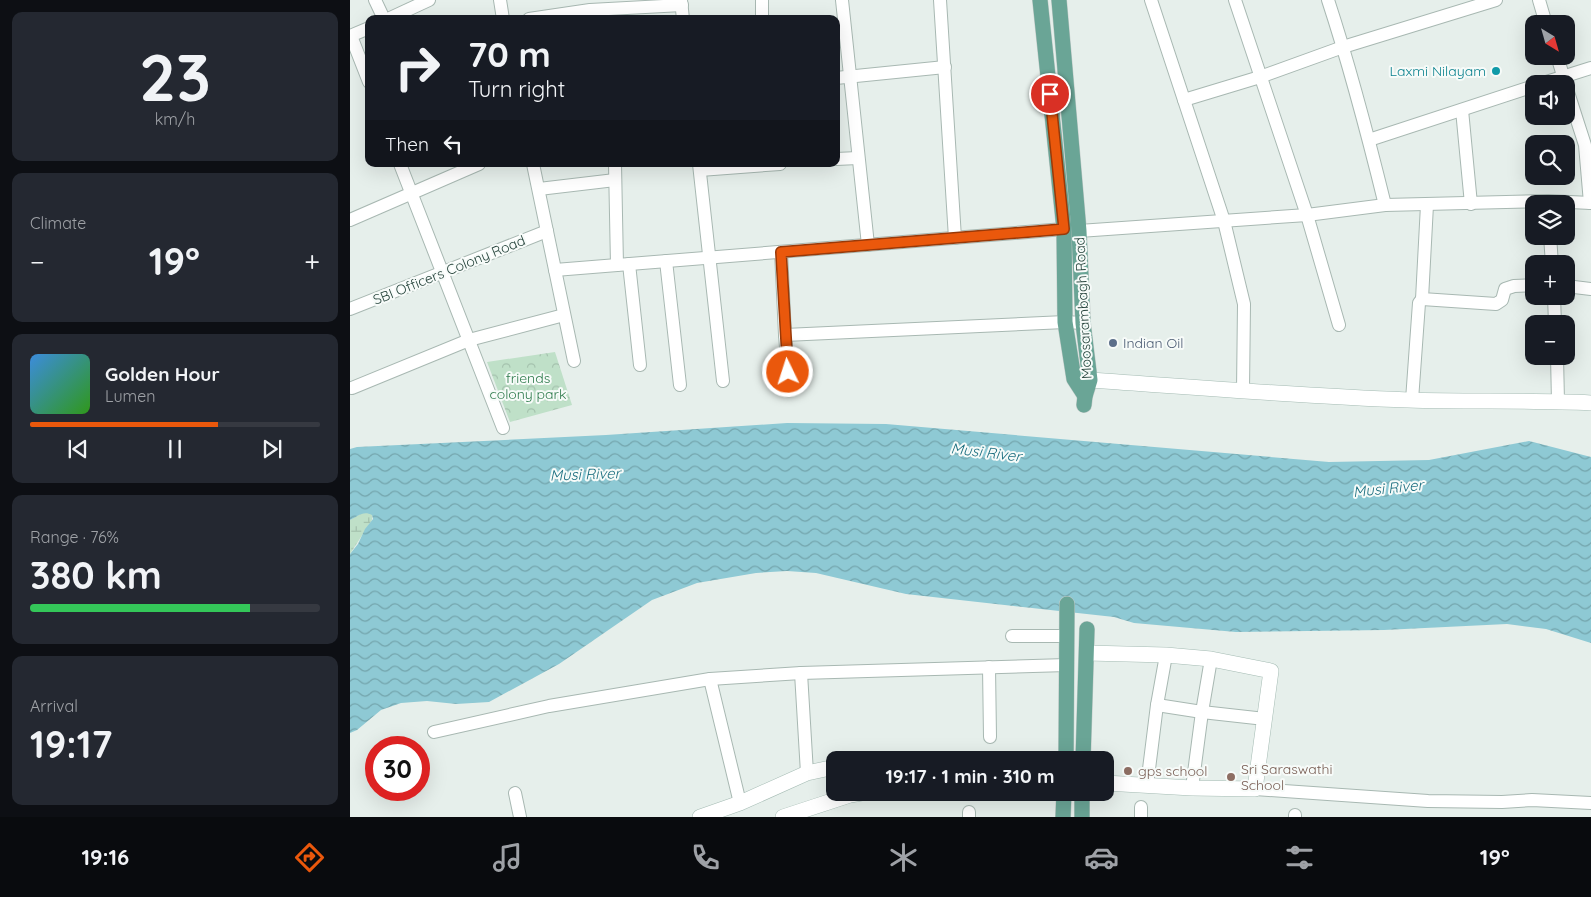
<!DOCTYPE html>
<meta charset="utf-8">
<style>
body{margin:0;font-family:Quicksand,sans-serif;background:#242831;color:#f1f3f6;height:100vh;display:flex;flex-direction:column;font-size:19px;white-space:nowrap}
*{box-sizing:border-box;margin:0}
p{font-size:16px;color:#9ea1a6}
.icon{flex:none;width:28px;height:28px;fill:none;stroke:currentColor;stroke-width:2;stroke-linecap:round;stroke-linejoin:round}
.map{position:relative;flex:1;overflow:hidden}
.sheet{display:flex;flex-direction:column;gap:12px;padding:12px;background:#0d0f14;width:350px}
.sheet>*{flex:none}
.hud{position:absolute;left:15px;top:15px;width:475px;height:152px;border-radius:10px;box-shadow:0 5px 20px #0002;background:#171b24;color:#f1f3f6;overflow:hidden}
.needle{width:32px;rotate:143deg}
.buttons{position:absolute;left:1175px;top:15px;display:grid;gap:10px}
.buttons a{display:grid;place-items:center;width:50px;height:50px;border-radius:10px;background:#171b24;box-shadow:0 5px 20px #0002;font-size:25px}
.speed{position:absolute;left:15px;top:736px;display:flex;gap:10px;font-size:25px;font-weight:700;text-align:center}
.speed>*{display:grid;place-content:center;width:65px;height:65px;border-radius:50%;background:#171b24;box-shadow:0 5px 20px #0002;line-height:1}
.speed .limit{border:8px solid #d22;background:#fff;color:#111}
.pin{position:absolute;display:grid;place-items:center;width:42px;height:42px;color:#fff;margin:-21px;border:2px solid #fff;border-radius:50%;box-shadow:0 1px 5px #0007}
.me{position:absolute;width:55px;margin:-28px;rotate:356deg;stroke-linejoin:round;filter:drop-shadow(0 0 4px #0008)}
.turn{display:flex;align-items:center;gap:18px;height:105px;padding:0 20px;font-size:22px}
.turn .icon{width:65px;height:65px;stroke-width:2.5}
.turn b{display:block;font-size:35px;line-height:42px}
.then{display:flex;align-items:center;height:48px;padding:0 20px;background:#0003;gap:10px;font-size:19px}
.big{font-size:38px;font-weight:800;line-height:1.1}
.sheet .card{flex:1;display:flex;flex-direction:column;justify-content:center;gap:8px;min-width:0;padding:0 18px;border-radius:10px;background:#242831}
.sheet .dial{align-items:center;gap:0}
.dial b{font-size:65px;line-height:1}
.song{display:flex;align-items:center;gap:15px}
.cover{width:60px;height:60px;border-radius:8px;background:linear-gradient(135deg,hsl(210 70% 55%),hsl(110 70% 35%))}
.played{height:5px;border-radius:2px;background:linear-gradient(90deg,#ea580c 65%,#363941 65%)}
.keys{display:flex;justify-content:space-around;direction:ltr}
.heat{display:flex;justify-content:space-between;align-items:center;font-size:28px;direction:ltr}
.charge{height:8px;border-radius:4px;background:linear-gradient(90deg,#34c759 76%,#363941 0)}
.trip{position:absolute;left:476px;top:751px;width:288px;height:50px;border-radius:10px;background:#171b24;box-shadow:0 5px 20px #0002;font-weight:800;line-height:50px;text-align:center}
.dock{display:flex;height:80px;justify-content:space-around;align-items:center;background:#090b0e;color:#9ea1a6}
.dock .icon{width:35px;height:35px}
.dock .selected{color:#ea580c}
.dock b{font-size:22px;color:#f1f3f6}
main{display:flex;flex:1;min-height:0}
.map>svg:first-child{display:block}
.wetland{fill:url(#wetland-marsh)}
.park{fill:url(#park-crowns)}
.water{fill:url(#water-waves)}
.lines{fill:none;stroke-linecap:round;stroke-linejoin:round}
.street-casing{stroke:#a8b8b2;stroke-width:14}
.secondary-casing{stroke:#a4bbb3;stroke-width:16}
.primary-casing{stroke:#c2cac8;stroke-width:16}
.street{stroke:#fff;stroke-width:12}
.secondary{stroke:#fff;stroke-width:15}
.primary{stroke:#6aa596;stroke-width:15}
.route-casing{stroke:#983908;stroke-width:12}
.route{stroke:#ea580c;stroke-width:9}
.culture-dot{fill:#0f9aa8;stroke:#f7fbf9;stroke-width:2}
.service-dot{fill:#5c6f8a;stroke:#f7fbf9;stroke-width:2}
.education-dot{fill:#8d6e63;stroke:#f7fbf9;stroke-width:2}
.labels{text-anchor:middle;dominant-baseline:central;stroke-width:4;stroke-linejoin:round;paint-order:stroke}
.culture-label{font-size:14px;fill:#0d838f;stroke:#f7fbf9;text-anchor:end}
.street-label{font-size:14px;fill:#24423a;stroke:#f7fbf9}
.service-label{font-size:14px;fill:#4e5e75;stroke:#f7fbf9;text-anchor:start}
.park-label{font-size:14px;fill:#2d7a4b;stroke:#f7fbf9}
.education-label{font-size:14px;fill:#785e54;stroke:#f7fbf9;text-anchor:start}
.water-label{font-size:15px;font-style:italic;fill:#1c6f80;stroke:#f7fbf9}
</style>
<main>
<section class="sheet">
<div class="card dial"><b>23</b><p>km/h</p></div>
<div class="card"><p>Climate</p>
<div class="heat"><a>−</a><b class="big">19°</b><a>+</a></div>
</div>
<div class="card">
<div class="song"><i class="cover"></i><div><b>Golden Hour</b><p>Lumen</p></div></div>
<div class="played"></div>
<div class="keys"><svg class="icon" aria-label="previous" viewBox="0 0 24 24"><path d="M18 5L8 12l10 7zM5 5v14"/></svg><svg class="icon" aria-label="pause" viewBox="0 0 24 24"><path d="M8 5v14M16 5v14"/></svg><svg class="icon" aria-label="next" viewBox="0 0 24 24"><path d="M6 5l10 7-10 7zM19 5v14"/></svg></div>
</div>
<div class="card"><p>Range · 76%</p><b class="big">380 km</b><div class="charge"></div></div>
<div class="card"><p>Arrival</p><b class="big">19:17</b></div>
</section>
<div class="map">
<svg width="1241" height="817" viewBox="0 0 1241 817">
<defs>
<pattern id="wetland-marsh" width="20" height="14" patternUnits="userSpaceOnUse" patternTransform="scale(1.25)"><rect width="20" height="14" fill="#bfe0c8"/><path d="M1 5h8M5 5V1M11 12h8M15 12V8" fill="none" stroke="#a4c1ad"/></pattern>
<pattern id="park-crowns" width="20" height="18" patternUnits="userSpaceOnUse" patternTransform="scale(1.25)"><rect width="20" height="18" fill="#bfe0c8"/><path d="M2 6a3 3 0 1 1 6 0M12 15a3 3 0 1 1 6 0" fill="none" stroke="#a4c1ad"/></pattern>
<pattern id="water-waves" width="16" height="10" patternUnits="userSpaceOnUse" patternTransform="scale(1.25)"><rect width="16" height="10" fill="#8ec9d4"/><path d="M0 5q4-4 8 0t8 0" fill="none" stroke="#74a5ad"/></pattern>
</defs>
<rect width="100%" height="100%" fill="#e6efeb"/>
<!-- wetland -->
<polygon class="wetland" points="12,513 19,513 22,514 22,520 0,554 0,520"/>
<!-- park -->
<polygon class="park" points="205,352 222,405 160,422 137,362"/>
<!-- water -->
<path class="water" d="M437 423 536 424 979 462 1079 460 1179 441 1241 457V643L1196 629 1157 624 1034 630 886 632 784 623 764 617 556 594 466 573 437 571 406 573 347 583 302 600 209 664 139 702 106 704 77 701 51 703 31 710 7 730 0 733V554L8 544 15 529 23 519 22 515C13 510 7 517 0 520V449L7 447 256 435Z"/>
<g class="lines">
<defs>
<g id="street">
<polyline points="25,0 34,19"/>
<polyline points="150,0 153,19"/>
<polyline points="331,0 333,19"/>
<polyline points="412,0 412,19"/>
<polyline points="492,0 518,245"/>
<polyline points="590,0 605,238"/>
<polyline points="801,0 874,221 894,304 893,390"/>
<polyline points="885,0 957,215 989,325"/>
<path d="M978 0C1000 67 1018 136 1035 205"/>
<polyline points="1189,0 1196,24"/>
<polyline points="38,19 79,0"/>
<polyline points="179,19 240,10 332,5"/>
<polyline points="0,36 19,28"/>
<polyline points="1,36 19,82"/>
<polyline points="1207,56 1215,82"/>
<polyline points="486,78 595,67"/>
<polyline points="1190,84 1241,68"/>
<polyline points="1216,86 1235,145 1240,203"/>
<polyline points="834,100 910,77 993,47 1146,0"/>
<polyline points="1112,110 1121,204"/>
<polyline points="1019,140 1184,86"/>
<polyline points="486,159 508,158"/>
<polyline points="50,164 153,428"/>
<polyline points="183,164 224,361"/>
<polyline points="265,164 267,265"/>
<polyline points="349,164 373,381"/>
<polyline points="350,170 430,164"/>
<polyline points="189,189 265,180"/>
<polyline points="1077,205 1072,299 1146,304 1152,300 1155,289 1164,286 1184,285"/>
<polyline points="0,220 129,164"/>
<polyline points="729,231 957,215 1035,205 1198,201 1241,203"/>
<polyline points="1200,236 1202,264"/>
<polyline points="431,252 435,335"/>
<polyline points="316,261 330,385"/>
<polyline points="279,264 290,365"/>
<polyline points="205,270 714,229"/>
<polyline points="1216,286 1241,289"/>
<polyline points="1204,296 1205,324"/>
<polyline points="0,309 197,231"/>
<polyline points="1207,356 1208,402"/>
<polyline points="438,372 435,335 715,322 733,323"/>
<polyline points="2,388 119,340 214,315"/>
<polyline points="1062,400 1069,303 1072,299"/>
<polyline points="662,636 716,636"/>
<polyline points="639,667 640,737"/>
<polyline points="451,673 457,773"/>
<polyline points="360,679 390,803"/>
<polyline points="807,705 852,712 915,719"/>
<polyline points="84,732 199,706 360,679 451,673 717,665"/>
<polyline points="797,785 807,705 816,655"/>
<polyline points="842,788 852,712 861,659"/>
<polyline points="905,789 1078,801 1152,802 1182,800 1241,803"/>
<polyline points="165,793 170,817"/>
<polyline points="791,807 791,817"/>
<polyline points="619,812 619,817"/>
<polyline points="945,817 945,815"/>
</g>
<g id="secondary">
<path d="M728 379C838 387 948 396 1058 400 1119 402 1180 400 1241 403"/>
<polyline points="737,653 816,655 861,659 921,671 905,789 842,788 755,783"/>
<polyline points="350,817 390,803 457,773 485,767"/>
<polyline points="433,817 500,795 517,792"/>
</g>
<g id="primary">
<polyline points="690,0 714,229 715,322 724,379 735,396"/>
<polyline points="709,0 729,231 733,323 740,380 735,396 734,405"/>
<polyline points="716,760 717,604"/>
<polyline points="733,760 737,629"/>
<polyline points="713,817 714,792"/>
<polyline points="732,817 732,792"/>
</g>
</defs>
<!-- street casing -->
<use href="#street" class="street-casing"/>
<!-- secondary casing -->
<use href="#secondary" class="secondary-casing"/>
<!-- primary casing -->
<use href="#primary" class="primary-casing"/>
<!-- street -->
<use href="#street" class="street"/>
<!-- secondary -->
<use href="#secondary" class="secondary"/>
<!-- primary -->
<use href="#primary" class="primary"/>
</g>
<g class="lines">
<defs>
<polyline id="route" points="438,372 431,252 714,229 700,94"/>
</defs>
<!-- route casing -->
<use href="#route" class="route-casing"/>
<!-- route -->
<use href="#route" class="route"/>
</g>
<!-- markers -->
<circle class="culture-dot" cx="1146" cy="71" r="5"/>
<circle class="service-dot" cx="763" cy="343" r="5"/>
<g class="education-dot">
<circle cx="778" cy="771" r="5"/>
<circle cx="881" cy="777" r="5"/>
</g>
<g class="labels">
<!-- culture labels -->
<g class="culture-label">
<text x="1136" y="71">Laxmi Nilayam</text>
</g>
<!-- street labels -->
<g class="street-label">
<text transform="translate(99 270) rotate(-22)">SBI Officers Colony Road</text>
<text transform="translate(733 308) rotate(-93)">Moosarambagh Road</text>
</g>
<!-- service labels -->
<g class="service-label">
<text x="773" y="343">Indian Oil</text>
</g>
<!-- park labels -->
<g class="park-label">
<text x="178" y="378">friends<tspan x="178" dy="16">colony park</tspan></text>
</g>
<!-- education labels -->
<g class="education-label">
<text x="891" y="769">Sri Saraswathi<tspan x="891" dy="16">School</tspan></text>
<text x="788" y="771">gps school</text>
</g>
<!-- water labels -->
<g class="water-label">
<text transform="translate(636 452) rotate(7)">Musi River</text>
<text transform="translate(235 474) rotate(-2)">Musi River</text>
<text transform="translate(1038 488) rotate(-6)">Musi River</text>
</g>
</g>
</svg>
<div class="buttons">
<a><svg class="needle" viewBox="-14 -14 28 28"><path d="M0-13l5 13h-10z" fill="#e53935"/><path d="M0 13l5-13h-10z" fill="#9ea1a6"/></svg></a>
<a><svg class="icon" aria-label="sound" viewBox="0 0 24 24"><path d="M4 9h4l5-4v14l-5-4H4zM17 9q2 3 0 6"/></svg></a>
<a><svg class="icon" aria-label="search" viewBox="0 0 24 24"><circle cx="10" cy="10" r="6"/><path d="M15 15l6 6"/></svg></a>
<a><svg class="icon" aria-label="layers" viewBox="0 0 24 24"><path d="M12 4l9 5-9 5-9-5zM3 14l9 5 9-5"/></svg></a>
<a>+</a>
<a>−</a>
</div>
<div class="speed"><div class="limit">30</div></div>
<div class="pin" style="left:700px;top:94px;background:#d93025"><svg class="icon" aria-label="arrive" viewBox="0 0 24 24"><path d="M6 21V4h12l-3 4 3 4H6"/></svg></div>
<svg class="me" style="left:438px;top:372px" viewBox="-20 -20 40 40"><circle r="17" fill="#ea580c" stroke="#fff" stroke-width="3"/><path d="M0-11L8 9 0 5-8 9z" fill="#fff"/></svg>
<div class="trip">19:17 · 1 min · 310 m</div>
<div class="hud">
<div class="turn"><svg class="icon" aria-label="right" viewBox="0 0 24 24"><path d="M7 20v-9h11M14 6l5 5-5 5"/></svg><div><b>70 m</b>Turn right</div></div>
<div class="then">Then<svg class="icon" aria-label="left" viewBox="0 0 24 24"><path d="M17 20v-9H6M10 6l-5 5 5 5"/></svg></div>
</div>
</div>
</main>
<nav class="dock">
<b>19:16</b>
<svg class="icon selected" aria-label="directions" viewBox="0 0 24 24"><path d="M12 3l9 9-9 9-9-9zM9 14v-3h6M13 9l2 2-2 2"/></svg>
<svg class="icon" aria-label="music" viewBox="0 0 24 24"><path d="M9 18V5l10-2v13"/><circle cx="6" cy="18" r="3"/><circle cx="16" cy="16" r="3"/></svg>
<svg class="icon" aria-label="phone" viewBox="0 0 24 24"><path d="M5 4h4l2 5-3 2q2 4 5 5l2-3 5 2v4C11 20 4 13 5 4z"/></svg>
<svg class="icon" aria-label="climate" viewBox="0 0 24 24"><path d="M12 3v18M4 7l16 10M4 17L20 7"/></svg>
<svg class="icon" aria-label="car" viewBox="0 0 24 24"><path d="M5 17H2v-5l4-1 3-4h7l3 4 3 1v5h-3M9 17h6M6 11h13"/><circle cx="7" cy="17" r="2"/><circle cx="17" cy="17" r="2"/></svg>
<svg class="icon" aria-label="filters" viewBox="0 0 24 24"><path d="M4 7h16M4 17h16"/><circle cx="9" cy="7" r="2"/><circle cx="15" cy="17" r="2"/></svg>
<b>19°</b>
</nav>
